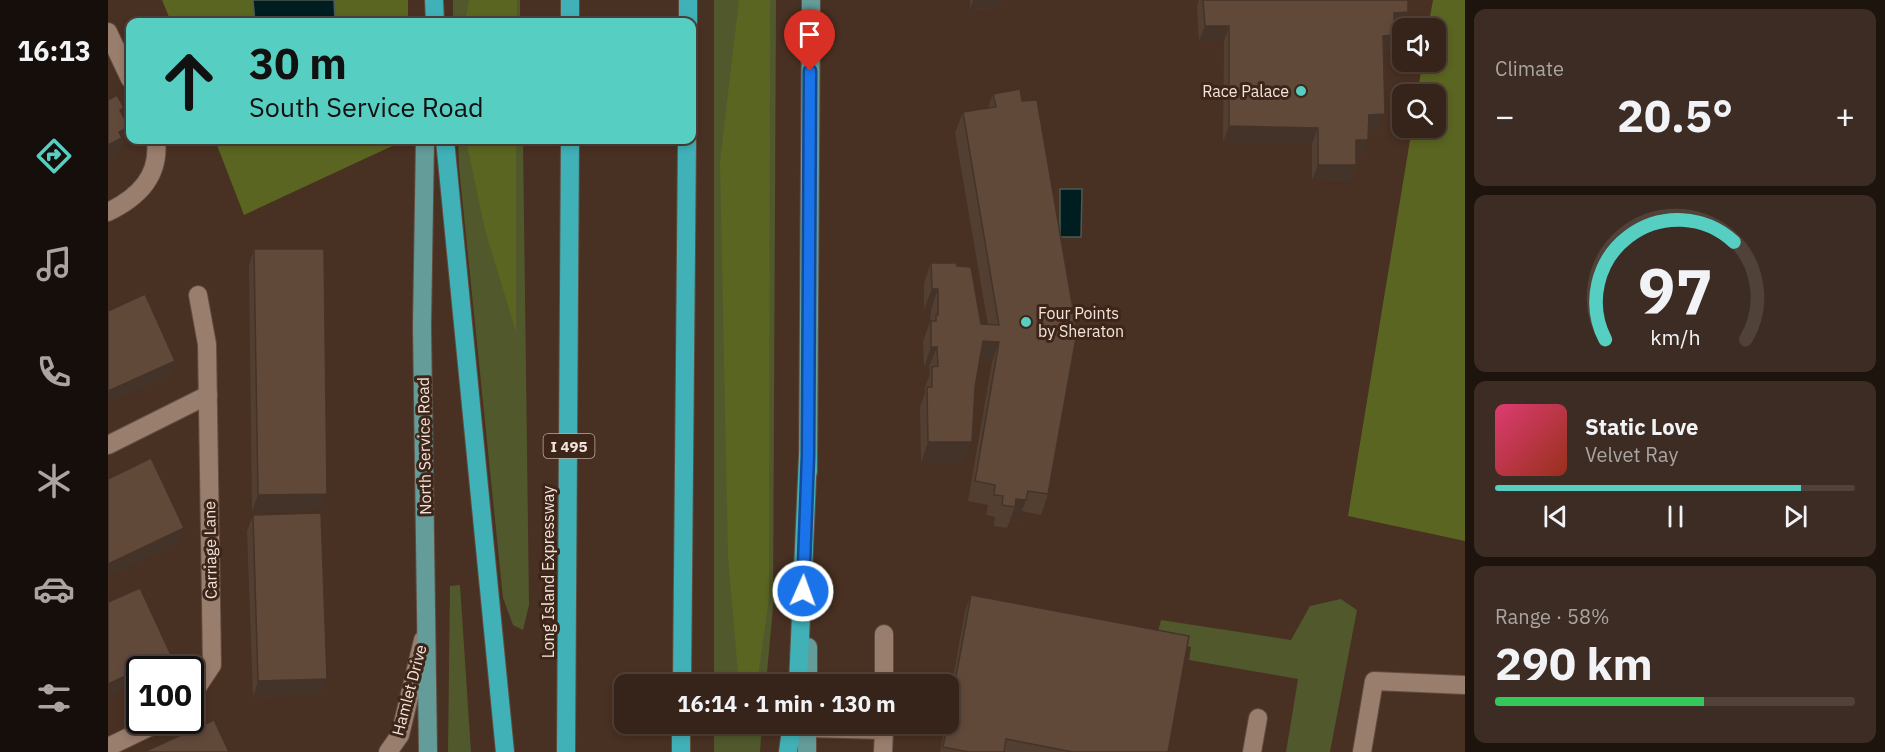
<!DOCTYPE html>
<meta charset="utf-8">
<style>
body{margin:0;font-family:"IBM Plex Sans",sans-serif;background:#3d2c23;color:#f1f3f6;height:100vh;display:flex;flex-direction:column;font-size:22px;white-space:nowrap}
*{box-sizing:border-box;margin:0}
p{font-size:20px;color:#aaa4a2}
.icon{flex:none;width:33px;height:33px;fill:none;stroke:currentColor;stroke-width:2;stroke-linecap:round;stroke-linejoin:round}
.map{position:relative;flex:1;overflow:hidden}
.details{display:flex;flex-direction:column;gap:9px;padding:9px;background:#1e140e;width:420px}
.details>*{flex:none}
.hud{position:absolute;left:18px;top:18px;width:570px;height:126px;border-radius:12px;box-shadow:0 3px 9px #0003,0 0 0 2px #504139;background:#57cec2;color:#111;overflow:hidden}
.controls{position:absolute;left:1284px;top:18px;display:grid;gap:12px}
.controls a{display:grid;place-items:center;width:54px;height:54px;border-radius:12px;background:#36241a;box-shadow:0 3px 9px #0003,0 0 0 2px #504139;font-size:30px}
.speed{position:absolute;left:18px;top:656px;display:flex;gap:12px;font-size:30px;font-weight:700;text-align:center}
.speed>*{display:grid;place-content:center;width:78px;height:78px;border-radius:50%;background:#36241a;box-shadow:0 3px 9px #0003,0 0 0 2px #504139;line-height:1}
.speed .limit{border:3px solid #111;border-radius:9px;background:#fff;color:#111}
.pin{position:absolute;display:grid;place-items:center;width:51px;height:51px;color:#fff;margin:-62px -26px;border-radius:50% 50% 50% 0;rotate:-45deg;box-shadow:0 0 6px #0007}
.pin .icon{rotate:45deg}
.me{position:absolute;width:66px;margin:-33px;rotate:2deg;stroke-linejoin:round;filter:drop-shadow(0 0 4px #0008)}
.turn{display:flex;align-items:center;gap:21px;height:126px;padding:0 24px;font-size:27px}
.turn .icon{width:78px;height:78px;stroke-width:2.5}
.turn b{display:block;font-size:42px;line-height:51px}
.big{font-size:45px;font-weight:700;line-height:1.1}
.details .widget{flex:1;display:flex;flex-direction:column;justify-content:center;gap:9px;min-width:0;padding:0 21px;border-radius:12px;background:#3d2c23}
.details .dial{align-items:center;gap:0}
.dial svg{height:156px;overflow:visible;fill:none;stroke:#504139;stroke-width:7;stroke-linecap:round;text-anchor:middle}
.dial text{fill:#f1f3f6;stroke:none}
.song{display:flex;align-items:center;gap:18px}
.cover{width:72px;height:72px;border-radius:9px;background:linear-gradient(135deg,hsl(340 70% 55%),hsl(10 70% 35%))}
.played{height:6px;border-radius:3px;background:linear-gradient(90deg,#57cec2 85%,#504139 85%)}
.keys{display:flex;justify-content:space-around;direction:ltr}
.heat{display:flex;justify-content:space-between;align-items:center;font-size:33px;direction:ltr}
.charge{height:9px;border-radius:4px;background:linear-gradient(90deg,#34c759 58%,#504139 0)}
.trip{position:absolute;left:506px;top:674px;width:345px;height:60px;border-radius:12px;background:#36241a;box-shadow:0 3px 9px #0003,0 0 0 2px #504139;font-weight:700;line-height:60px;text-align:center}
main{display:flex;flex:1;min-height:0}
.tab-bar{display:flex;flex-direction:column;width:108px;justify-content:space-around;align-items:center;background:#160e0a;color:#aaa4a2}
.tab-bar .icon{width:42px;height:42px}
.tab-bar .on{color:#57cec2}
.tab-bar b{font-size:27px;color:#f1f3f6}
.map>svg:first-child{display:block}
.green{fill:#50582c}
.forest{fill:#5a6521}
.water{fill:#001e1f;stroke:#495957;stroke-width:1.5}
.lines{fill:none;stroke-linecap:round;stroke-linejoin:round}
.minor-casing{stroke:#604d40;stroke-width:20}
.major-casing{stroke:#604d40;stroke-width:20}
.highway-casing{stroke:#604d40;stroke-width:20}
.minor{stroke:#997d6d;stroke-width:18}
.major{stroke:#639c99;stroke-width:18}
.highway{stroke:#3fb1b7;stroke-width:18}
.wall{fill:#533f32}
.shaded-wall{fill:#443329}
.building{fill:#61493a;stroke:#443329;stroke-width:1.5}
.route-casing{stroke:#114b97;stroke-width:15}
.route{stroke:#1a73e8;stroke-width:10}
.poi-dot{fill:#57cec2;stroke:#3d2619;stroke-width:2}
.labels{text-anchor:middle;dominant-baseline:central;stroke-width:6;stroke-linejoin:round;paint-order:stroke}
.shield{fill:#3d2619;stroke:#bcaba1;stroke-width:1.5}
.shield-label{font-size:15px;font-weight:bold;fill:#f3e4db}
.poi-label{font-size:16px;fill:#f3e4db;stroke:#3d2619;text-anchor:end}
.street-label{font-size:16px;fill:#f3e4db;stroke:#3d2619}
</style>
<main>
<nav class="tab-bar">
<b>16:13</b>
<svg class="icon on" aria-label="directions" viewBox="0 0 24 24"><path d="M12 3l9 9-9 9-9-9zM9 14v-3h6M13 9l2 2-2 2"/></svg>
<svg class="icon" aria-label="music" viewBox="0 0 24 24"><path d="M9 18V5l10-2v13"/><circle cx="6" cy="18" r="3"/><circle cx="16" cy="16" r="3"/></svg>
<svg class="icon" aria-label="phone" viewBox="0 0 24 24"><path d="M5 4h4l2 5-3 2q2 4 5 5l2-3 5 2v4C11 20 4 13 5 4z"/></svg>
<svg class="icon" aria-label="climate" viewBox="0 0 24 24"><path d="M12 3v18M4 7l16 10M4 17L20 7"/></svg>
<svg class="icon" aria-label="car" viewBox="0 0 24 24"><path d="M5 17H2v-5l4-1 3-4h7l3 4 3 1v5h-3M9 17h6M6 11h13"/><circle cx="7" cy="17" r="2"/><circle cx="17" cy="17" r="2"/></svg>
<svg class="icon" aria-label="filters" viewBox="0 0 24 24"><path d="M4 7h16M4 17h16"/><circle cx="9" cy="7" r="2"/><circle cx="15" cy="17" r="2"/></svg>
</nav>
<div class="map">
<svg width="1357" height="752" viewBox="0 0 1357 752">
<rect width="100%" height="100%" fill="#483022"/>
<!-- green -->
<g class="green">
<rect x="345" y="0" width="67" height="22"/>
<polygon points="606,0 668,0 665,607 658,684 606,684"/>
<polygon points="350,140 415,140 421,605 415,630 405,625 395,598 351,167"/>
<polygon points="352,585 363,752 340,752 342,586"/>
<polygon points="1233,599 1249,610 1222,752 1178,752 1190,679 1081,660 1083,647 1048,639 1053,620 1183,640 1202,606"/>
<polygon points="606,723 654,723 652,752 606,752"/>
</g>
<!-- forest -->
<g class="forest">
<polygon points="54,0 145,0 147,22 63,22"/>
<polygon points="226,0 300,0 300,22 227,22"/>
<polygon points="361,0 409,0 409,22 357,22"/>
<polygon points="631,0 662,0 661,597 649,684 631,684 620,557 612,162"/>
<polygon points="1325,0 1357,0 1357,541 1240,516 1304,128 1328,128 1328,94 1309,94 1315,62 1328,62 1328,28 1320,28"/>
<polygon points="107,140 297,140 136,215"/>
<polygon points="358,140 408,140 408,332 377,230"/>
</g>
<!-- water -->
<g class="water">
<polygon points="145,0 226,0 227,22 147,22"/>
<polygon points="952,189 974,189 973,237 952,237"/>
</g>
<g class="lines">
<defs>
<g id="minor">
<polyline points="0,32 22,79"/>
<path d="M0 212C31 197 52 176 48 140"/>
<polyline points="0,445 100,395"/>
<polyline points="776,684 776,634"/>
<polyline points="82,698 104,665 99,344 90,295"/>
<polyline points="699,728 776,730 775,752"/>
<polyline points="0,747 56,720"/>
<polyline points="280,752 292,735 315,640"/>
<polyline points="1144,752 1150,718"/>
<polyline points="1254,752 1266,681 1357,685"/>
</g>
<g id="major">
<polyline points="317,140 314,326 320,752"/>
<polyline points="700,472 703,0"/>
<polyline points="700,684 700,647"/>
<polyline points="699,752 699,723"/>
</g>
<g id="highway">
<polyline points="326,0 327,22"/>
<polyline points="462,22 462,0"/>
<polyline points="580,22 580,0"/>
<polyline points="337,140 397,752"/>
<polyline points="574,684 579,140"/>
<polyline points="690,684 700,456"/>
<polyline points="458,752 462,140"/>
<polyline points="573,752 573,723"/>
<polyline points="680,752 684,723"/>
</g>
</defs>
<!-- minor casing -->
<use href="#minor" class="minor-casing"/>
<!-- major casing -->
<use href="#major" class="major-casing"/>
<!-- highway casing -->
<use href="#highway" class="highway-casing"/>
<!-- minor -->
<use href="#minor" class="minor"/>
<!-- major -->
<use href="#major" class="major"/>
<!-- highway -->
<use href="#highway" class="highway"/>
</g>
<!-- wall -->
<g class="wall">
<polygon points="862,0 894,0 891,8 862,9"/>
<polygon points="1091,0 1300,0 1300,12 1294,27 1286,28 1281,50 1276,51 1271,130 1260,130 1254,155 1248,155 1248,165 1242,181 1204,180 1204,144 1115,142 1116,41 1091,41 1089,6"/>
<polygon points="912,89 940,494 933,515 914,511 910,521 902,520 899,528 886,526 887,517 878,515 880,505 860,501 884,362 871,362 867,387 856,462 813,463 812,407 817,393 817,387 822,374 821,367 816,367 815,341 822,322 823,309 816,309 816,283 823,263 849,266 873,324 880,325 847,133 855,112 880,108 885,94"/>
<polygon points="146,249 213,510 144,511 141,265"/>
<polygon points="145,515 213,694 145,697 139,531"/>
<polygon points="863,595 1060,752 832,752 837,723 840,723 840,706 857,611"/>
</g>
<!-- shaded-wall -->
<g class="shaded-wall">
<polygon points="865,0 894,0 891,8 862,9"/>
<polygon points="1300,12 1294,27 1280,28 1286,13"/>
<polygon points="1097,26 1121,26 1116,41 1091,41"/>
<polygon points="1286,35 1281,50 1270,51 1275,36"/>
<polygon points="1277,114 1271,130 1255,130 1261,115"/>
<polygon points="1121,126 1210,128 1204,144 1115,142"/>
<polygon points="21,127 14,148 10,150 6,159 0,162 0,145 11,132"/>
<polygon points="1248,140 1260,140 1254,155 1242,156"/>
<polygon points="1210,165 1248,165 1242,181 1204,180"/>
<polygon points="824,289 830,289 823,309 816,309"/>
<polygon points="875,341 891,342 884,362 867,362"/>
<polygon points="823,347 829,347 821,367 816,367"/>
<polygon points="67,361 61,377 0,404 0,391"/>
<polygon points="820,442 864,442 856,462 813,463"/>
<polygon points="219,494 213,510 144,511 150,495"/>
<polygon points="908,499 918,500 910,521 902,520 907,507"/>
<polygon points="76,528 70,544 0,577 0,564"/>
<polygon points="63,655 58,669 33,669"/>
<polygon points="32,670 32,683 0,697 0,684"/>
<polygon points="219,679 213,694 145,697 150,681"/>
</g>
<!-- building -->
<g class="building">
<polygon points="1095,0 1300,0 1300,12 1286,13 1286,35 1275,36 1277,114 1261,115 1260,140 1248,140 1248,165 1210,165 1210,128 1121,126 1121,26 1097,26"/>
<polygon points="912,89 914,101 929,100 969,332 940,494 920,491 918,500 908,499 907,507 894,505 895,496 886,495 887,485 867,481 891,342 875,341 867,387 864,442 820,442 819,387 824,387 824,367 830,366 829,347 823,347 823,321 828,321 828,315 830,315 830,289 824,289 823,263 848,263 849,266 863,267 873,324 891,325 855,112 888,107 885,94"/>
<polygon points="9,95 16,108 12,110 21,127 11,132 14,138 0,145 0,100"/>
<polygon points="146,249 216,249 219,494 150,495"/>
<polygon points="37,294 67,361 0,391 0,311"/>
<polygon points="43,458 76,528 0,564 0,479"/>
<polygon points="213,513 219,679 150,681 145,515"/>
<polygon points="32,588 63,655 0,684 0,602"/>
<polygon points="863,595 1081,636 1060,752 965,752 898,739 896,752 861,752 835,747"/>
<polygon points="106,720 121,752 36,752"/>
</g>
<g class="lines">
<defs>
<polyline id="route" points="695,591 700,456 702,71"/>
</defs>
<!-- route casing -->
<use href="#route" class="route-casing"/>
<!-- route -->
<use href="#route" class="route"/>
</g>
<!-- markers -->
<g class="poi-dot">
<circle cx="1193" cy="91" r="6"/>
<circle cx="918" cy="322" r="6"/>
</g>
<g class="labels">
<!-- shield labels -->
<rect class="shield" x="435.5" y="434" width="51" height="24" rx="4.5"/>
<g class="shield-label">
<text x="461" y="446">I 495</text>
</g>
<!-- poi labels -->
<g class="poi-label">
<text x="1181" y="91">Race Palace</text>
<text x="930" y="313" text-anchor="start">Four Points<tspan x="930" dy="18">by Sheraton</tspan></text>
</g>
<!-- street labels -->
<g class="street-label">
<text transform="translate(316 446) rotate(-91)">North Service Road</text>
<text transform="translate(102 550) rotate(-91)">Carriage Lane</text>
<text transform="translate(440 572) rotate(-90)">Long Island Expressway</text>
<text transform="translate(301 690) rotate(-75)">Hamlet Drive</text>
</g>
</g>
</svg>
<div class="controls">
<a><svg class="icon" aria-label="sound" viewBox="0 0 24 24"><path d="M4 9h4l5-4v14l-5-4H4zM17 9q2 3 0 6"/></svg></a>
<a><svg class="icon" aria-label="search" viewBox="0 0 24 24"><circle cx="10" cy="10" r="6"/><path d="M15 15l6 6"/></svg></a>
</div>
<div class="speed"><div class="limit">100</div></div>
<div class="pin" style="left:702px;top:71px;background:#d93025"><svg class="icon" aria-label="arrive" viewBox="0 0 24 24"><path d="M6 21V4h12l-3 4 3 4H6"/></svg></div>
<svg class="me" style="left:695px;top:591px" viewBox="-20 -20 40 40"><circle r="17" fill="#1a73e8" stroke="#fff" stroke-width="3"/><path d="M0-11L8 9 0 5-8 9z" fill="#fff"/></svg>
<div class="trip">16:14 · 1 min · 130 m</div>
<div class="hud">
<div class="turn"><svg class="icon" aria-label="ahead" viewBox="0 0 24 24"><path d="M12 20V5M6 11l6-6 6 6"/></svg><div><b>30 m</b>South Service Road</div></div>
</div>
</div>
<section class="details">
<div class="widget"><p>Climate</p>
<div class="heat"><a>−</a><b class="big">20.5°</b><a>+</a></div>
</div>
<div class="widget dial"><svg viewBox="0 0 100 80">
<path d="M14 69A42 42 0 1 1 86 69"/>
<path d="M14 69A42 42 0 0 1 80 19" stroke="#57cec2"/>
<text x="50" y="56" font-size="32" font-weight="700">97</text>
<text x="50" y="72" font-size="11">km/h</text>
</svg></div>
<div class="widget">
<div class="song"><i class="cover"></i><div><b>Static Love</b><p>Velvet Ray</p></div></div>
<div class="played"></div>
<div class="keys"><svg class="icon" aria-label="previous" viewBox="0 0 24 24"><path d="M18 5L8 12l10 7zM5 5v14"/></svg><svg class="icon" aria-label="pause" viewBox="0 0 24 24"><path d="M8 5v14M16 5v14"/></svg><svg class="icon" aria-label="next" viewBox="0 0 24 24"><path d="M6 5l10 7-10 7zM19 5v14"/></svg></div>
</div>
<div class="widget"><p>Range · 58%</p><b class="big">290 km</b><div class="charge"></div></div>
</section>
</main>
